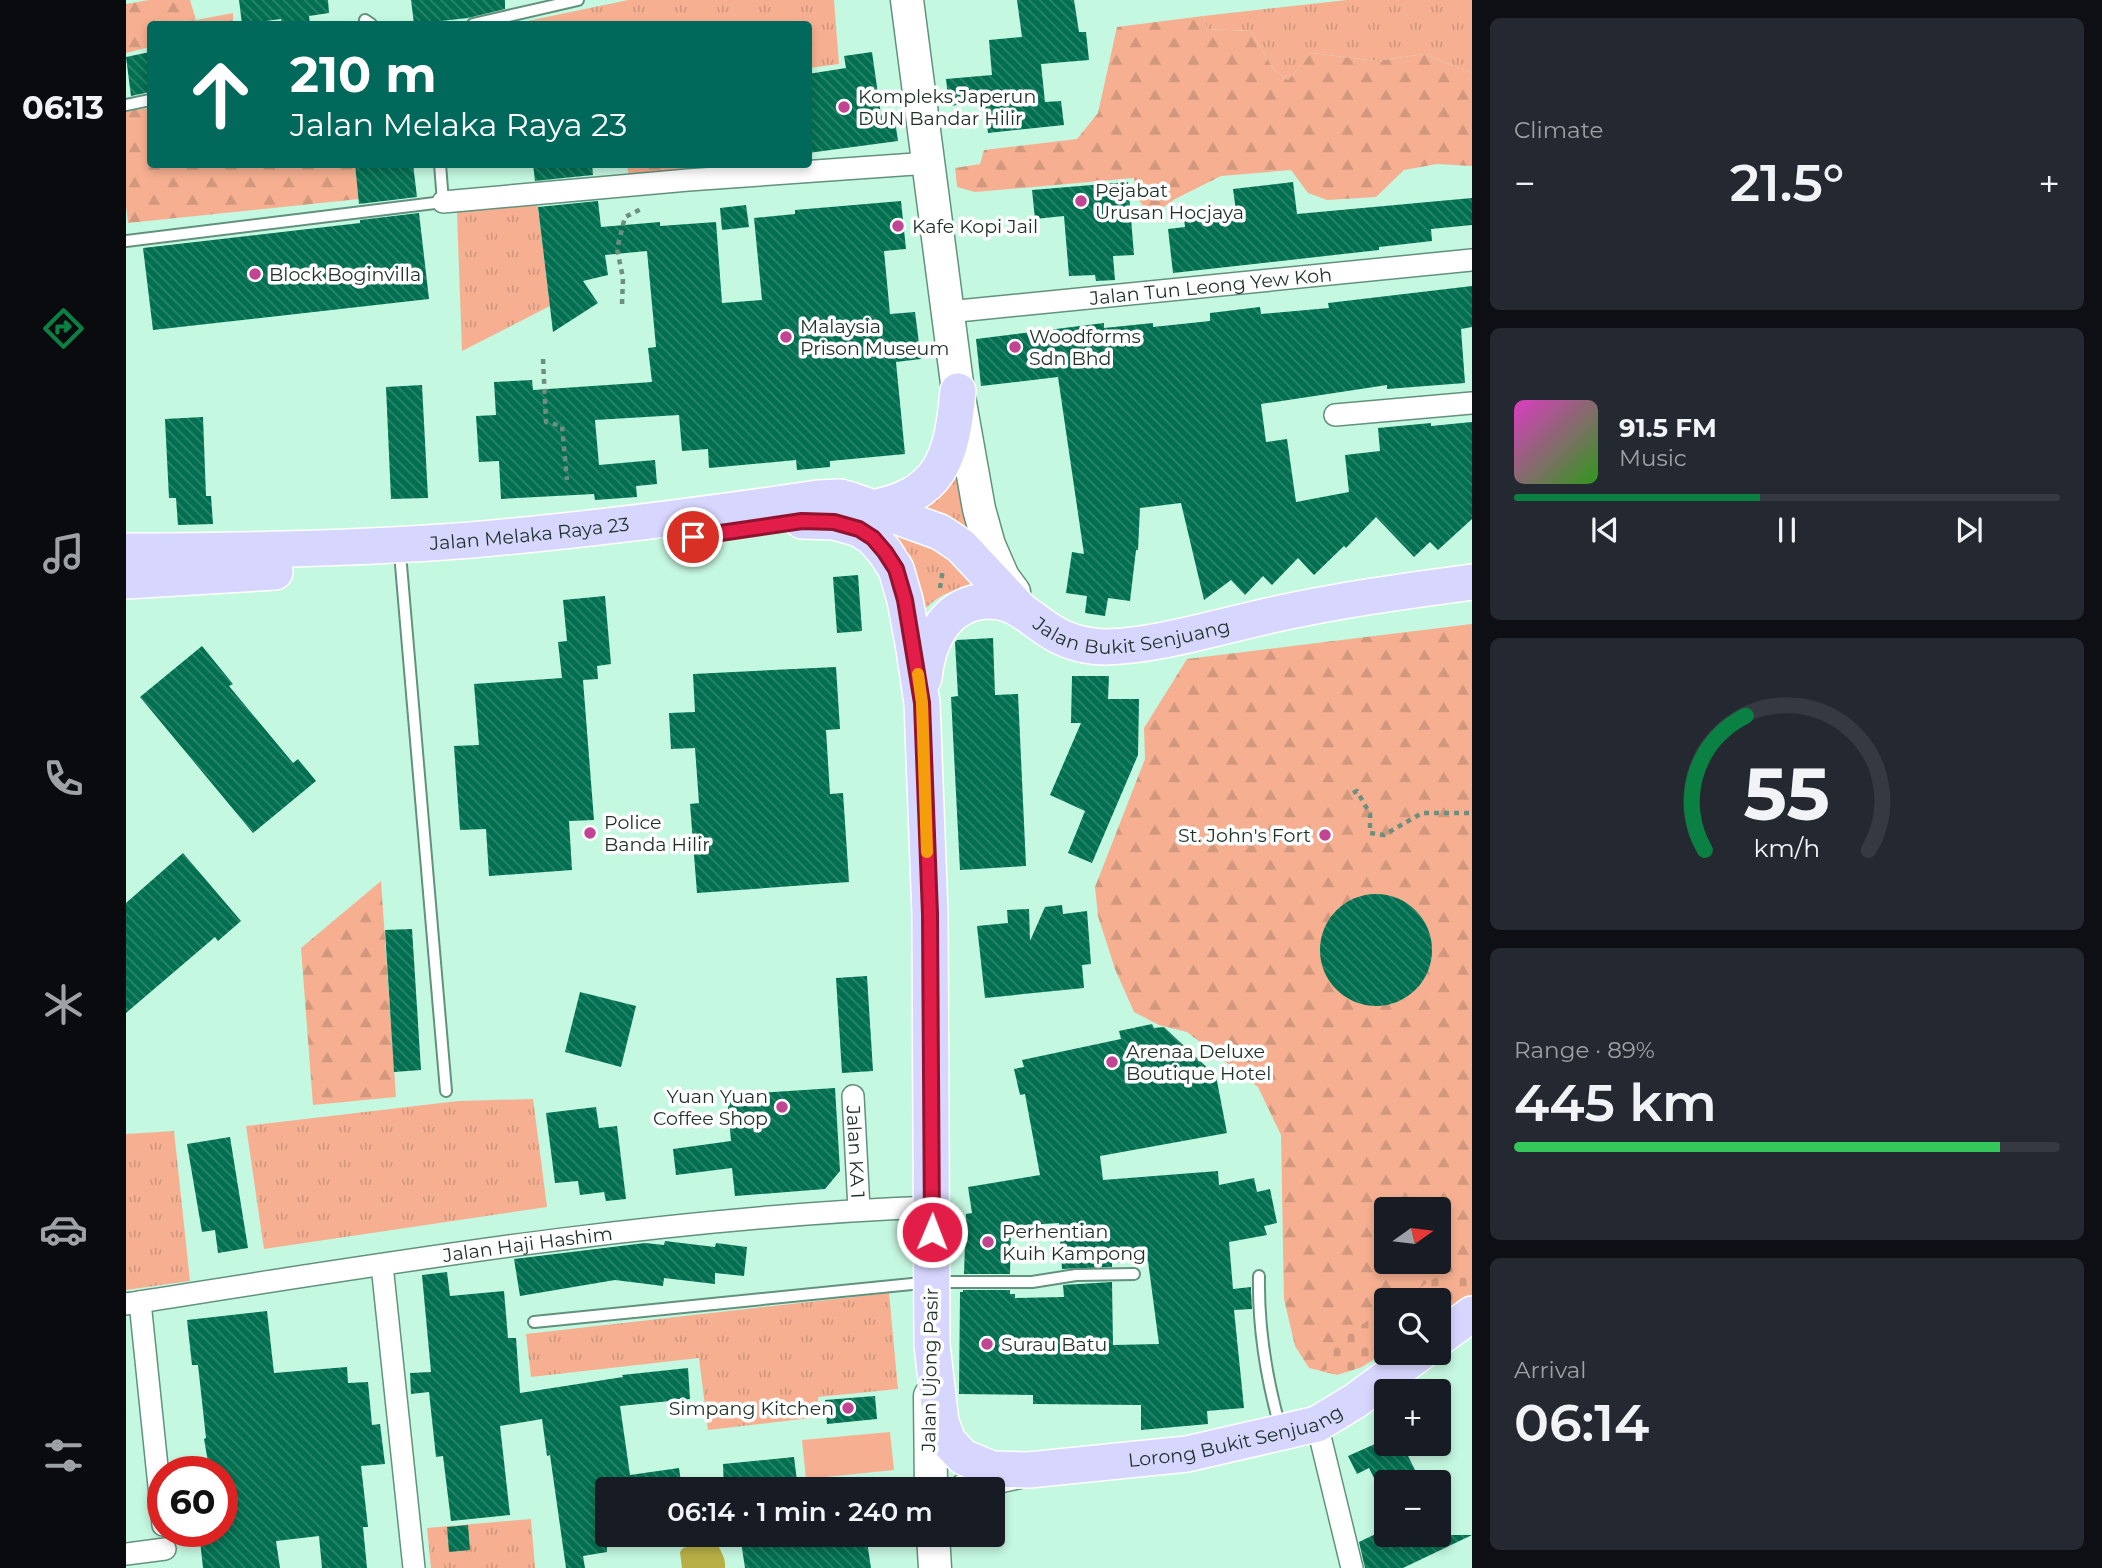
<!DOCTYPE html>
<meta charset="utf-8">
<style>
body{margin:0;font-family:Montserrat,sans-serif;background:#242831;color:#f1f3f6;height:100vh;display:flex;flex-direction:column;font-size:26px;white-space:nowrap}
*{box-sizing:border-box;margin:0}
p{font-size:23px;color:#9ea1a6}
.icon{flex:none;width:38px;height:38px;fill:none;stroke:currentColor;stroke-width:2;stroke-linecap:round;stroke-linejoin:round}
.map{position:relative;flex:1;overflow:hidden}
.panel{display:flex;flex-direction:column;gap:18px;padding:18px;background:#0d0f14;width:630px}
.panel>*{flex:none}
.hud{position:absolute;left:21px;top:21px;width:665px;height:147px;border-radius:7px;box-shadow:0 4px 10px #0003;background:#00695c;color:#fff;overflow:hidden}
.needle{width:46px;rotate:76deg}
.fabs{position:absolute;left:1248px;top:1197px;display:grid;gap:14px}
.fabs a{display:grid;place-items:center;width:77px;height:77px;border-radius:7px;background:#171b24;box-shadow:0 4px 10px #0003;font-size:35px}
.speed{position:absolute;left:21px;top:1456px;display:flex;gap:14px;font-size:35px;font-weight:700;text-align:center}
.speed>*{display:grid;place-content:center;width:91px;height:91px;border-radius:50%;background:#171b24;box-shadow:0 4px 10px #0003;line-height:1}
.speed .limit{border:10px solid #d22;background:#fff;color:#111}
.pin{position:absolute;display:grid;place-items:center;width:60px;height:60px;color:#fff;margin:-30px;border:4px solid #fff;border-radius:50%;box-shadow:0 2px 7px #0007}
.me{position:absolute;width:77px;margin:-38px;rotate:1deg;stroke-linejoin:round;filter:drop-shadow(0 0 5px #0008)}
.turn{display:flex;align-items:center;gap:24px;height:147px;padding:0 28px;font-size:32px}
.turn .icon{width:91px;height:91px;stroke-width:2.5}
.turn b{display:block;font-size:49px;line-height:60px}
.big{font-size:52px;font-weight:600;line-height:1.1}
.panel .card{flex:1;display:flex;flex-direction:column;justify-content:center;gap:10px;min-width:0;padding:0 24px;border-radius:10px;background:#242831}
.panel .dial{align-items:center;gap:0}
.dial svg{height:182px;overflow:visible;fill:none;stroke:#363941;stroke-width:7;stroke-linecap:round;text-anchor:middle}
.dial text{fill:#f1f3f6;stroke:none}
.song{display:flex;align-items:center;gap:21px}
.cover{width:84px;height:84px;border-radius:10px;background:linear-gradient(135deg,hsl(310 70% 55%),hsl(110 70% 35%))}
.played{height:7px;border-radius:4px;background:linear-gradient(90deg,#0b8043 45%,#363941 45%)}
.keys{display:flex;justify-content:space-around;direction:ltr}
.heat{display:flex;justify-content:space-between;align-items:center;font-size:38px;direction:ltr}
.charge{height:10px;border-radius:5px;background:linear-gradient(90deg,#34c759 89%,#363941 0)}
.trip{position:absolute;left:469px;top:1477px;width:410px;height:70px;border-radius:7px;background:#171b24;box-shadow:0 4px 10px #0003;font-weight:600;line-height:70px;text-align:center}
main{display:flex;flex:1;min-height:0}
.tab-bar{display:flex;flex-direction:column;width:126px;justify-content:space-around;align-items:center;background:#090b0e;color:#9ea1a6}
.tab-bar .icon{width:49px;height:49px}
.tab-bar .active{color:#0b8043}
.tab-bar b{font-size:32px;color:#f1f3f6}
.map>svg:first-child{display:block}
.grass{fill:url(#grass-tufts)}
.forest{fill:url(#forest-firs);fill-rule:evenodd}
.cemetery{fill:url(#cemetery-stones)}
.pitch{fill:#f6b091}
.water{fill:#b8b046}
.building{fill:url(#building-back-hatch)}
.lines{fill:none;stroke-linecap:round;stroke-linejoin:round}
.service-casing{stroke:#62927d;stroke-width:14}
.minor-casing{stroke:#62927d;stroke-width:24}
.secondary-casing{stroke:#62927d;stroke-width:35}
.primary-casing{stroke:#fff;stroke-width:38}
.path{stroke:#6c8f7f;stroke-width:4.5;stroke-dasharray:5 5;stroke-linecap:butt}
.service{stroke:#fff;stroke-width:10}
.minor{stroke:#fff;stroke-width:21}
.secondary{stroke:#fff;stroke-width:32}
.primary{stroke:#d7d6fe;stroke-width:35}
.route-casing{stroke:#92132f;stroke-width:18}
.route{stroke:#e11d48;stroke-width:12}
.slow{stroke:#f59e0b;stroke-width:12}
.poi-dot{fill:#c24594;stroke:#fff;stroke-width:2.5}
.labels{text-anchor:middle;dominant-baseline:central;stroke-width:7;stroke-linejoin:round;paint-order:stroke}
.poi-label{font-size:19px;fill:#1d3128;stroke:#fff;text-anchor:start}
.street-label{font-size:19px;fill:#1d3128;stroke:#fff}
</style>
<main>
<nav class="tab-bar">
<b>06:13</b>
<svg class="icon active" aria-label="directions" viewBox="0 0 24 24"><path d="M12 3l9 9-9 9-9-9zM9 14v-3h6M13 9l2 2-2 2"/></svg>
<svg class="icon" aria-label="music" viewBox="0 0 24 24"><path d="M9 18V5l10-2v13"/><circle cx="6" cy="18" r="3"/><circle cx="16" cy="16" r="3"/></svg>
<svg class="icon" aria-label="phone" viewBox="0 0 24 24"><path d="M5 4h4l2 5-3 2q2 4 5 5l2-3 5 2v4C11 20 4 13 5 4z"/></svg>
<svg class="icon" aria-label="climate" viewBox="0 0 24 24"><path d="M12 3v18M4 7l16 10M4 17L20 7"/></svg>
<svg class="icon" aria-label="car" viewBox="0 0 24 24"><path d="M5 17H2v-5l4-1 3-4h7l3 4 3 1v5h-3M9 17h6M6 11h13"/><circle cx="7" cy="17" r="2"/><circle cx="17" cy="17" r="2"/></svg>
<svg class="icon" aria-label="filters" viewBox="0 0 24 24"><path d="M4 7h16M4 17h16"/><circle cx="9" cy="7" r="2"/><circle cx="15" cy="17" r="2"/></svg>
</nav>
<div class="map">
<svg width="1346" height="1568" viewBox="0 0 1346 1568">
<defs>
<pattern id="grass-tufts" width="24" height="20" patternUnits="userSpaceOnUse" patternTransform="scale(1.75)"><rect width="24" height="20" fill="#f6b091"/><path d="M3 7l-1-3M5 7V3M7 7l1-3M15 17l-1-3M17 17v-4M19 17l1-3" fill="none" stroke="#d2987d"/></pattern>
<pattern id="forest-firs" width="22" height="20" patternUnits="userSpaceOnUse" patternTransform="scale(1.75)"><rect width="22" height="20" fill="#f6b091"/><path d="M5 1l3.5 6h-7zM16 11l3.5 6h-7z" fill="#d2987d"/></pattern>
<pattern id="cemetery-stones" width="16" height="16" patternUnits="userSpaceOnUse" patternTransform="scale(1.75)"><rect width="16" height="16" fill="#f6b091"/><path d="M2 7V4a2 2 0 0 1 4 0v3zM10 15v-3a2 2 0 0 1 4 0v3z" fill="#d2987d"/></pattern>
<pattern id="building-back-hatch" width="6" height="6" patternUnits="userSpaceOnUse" patternTransform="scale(1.75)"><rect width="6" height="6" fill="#007050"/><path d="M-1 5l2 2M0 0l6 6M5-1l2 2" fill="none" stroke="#2f846c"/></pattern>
</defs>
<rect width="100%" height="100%" fill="#c5f8e1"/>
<!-- grass -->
<g class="grass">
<polygon points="502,0 708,0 713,64 683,68 682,24 387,24"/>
<polygon points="1221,0 1346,0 1346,73 1298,54 1251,61 1185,53 1162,80 1148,70 1125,31 1081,29 1077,16"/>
<polygon points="411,201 424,306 336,351 331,213 335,209"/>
<polygon points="832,457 850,546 790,514"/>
<path d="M763 526 797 533 855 587C828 588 811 594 794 615Z"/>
<polygon points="407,1099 421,1207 138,1249 120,1126 332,1101"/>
<polygon points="48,1131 64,1281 0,1290 0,1134"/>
<polygon points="763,1293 772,1389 692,1397 693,1417 582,1430 573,1358 405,1377 400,1334"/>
<polygon points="405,1519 409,1568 305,1568 301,1528"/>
</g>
<!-- forest -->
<g class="forest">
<polygon points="23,0 64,0 70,20 107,13 107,24 24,24 24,47 0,53 0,4"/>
<polygon points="1077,16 1081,29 1125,31 1148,70 1162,80 1185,53 1251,61 1298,54 1346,73 1346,166 1311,164 1278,170 1250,197 1201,200 1182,193 1165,170 1095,176 1049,199 1032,211 1021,210 1010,197 1008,178 849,192 831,187 829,168 854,164 858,150 951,139 972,113 991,27"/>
<polygon points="24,108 24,164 229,165 233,199 2,223 0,206 0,111"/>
<polygon points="501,165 570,165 571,170 503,176"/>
<path d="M1346 624V1295L1312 1300H1260V1351L1236 1367 1211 1375 1183 1368 1169 1346 1158 1299 1155 1135 1132 1087 1061 1032 1033 1025 1008 1012 989 969 972 916 969 887 1019 759 1018 728 1061 659ZM1260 1209H1312V1262H1260Z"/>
<polygon points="255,881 270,1097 187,1105 175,948"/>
</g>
<!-- cemetery -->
<g class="cemetery">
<polygon points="1346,1255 1346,1295 1313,1317 1312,1300 1274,1300"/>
<path d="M1260 1309V1351C1236 1367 1223 1377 1194 1371L1216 1337Z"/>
</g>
<!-- pitch -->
<polygon class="pitch" points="764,1432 768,1470 680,1479 676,1440"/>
<!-- water -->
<path class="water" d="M570 1535H589C590 1547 601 1556 599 1568H556L554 1552 557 1548 568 1545Z"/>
<!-- building -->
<g class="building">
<polygon points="113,0 202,0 203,13 183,16 184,24 156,24 155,19 116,24"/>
<polygon points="285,0 379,0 379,9 342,18 288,24"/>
<polygon points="891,0 948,0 953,32 960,32 963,60 915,64 919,102 935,101 938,125 862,133 858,102 823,106 820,79 866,75 863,40 896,37"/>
<polygon points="24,52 24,92 5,96 0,57"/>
<polygon points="746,52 755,115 768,114 772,141 682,153 682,74 720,68 718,56"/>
<polygon points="229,164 287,164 291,197 233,204"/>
<polygon points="407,164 466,164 467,175 409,181"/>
<polygon points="1002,182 1008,255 987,256 989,280 970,281 969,275 943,276 938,216 909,219 906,190"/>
<polygon points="1167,182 1171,214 1346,198 1346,225 1305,229 1306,241 1253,247 1253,250 1047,273 1042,229 1059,227 1058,218 1110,211 1107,189"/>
<polygon points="472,201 475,227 534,222 534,226 590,222 596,303 636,300 628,218 669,214 669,210 775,201 780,249 758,251 764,314 789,312 795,359 770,362 779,454 704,461 704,467 671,470 670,460 583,468 582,449 556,451 553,415 469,420 473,465 529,460 531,484 510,486 511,497 469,500 468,494 375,499 373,461 353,462 350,416 370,415 368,382 406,380 407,390 526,382 522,348 530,347 521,251 479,255 482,275 457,281 472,303 427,332 412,207"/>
<polygon points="620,205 623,227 596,230 594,208"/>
<polygon points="293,213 303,299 27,330 17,248 234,223 234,220"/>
<polygon points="1346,286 1346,327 1335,329 1339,383 1261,389 1261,385 1135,404 1140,442 1161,439 1170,502 1223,492 1219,455 1254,451 1252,428 1305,423 1305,426 1346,422 1346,519 1312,550 1304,542 1288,557 1250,517 1220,548 1218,546 1188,575 1172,558 1146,585 1137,576 1119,595 1105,580 1078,600 1055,503 1014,508 1012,550 1010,550 1004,601 982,598 979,616 959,613 961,596 940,593 946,552 958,554 932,377 855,386 850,339 978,323 978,328 1027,323 1027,327 1084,321 1084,313 1134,307 1135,314 1203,308 1202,303"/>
<polygon points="296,385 302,498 265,499 260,387"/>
<polygon points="77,417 80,496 85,496 87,524 52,525 50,498 43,498 39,419"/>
<polygon points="732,575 736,631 711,633 707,577"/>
<polygon points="479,596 485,664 471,666 472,679 457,680 468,820 443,821 446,870 363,876 360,829 334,830 328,746 353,745 348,684 436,678 432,642 441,641 437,600"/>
<polygon points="867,638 869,695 892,694 900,866 834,870 825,697 832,696 829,642 831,640"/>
<polygon points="76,646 107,684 103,686 167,763 172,759 190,781 127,833 14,697"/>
<polygon points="710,667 714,729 700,730 704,794 717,793 723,882 571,893 564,804 573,803 569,748 545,749 543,713 569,712 567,674"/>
<polygon points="946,676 983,676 982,699 1013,699 1012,755 966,863 942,853 959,811 924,795 955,723 945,723"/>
<polygon points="57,853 115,921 92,941 89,937 0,1013 0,903"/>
<circle cx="1250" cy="950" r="56"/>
<polygon points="936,905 937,914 961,911 965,964 956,965 958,988 859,998 851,926 882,923 881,910 903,909 904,941 919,907"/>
<polygon points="286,929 295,1070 268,1072 259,930"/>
<polygon points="741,976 747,1071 716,1073 710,978"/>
<polygon points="454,992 510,1006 495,1067 439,1052"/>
<polygon points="1026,1024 1028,1028 1038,1027 1090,1076 1101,1133 974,1156 977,1180 1092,1171 1093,1185 1128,1178 1131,1192 1144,1189 1151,1223 1138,1226 1141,1235 1103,1242 1107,1289 1125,1287 1125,1292 1126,1309 1108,1310 1118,1408 1081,1411 1082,1424 1015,1430 1015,1405 907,1404 907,1395 833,1394 834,1292 837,1292 837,1290 884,1290 884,1294 889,1294 889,1298 938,1297 937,1285 986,1282 987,1345 1033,1344 1022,1261 986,1263 986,1267 936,1269 933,1223 885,1226 884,1274 838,1274 840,1214 846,1213 842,1187 914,1175 899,1094 894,1095 888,1069 898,1067 896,1060 995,1039 993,1031"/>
<polygon points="709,1088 714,1171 699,1189 609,1196 606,1168 550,1175 547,1149 605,1141 601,1095"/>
<polygon points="470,1107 473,1128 491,1126 500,1199 480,1201 478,1192 454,1195 452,1181 429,1183 420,1113"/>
<polygon points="104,1137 122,1248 92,1253 89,1230 76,1232 61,1144"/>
<polygon points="539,1241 589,1247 590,1243 621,1247 618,1276 589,1273 589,1284 538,1278 537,1286 489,1280 394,1296 388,1259 519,1243 538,1245"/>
<polygon points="321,1272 324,1296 378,1291 382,1338 390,1338 394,1393 497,1377 496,1375 562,1368 564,1399 494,1406 504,1475 553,1468 556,1489 481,1489 481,1552 457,1556 459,1568 440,1568 424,1455 421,1456 416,1419 374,1426 384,1515 325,1521 317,1456 310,1457 303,1392 285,1394 284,1373 305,1372 296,1275"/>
<polygon points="141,1311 148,1373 221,1367 222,1383 242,1382 246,1425 254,1424 259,1464 235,1466 242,1527 237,1527 241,1568 196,1568 193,1536 150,1541 154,1568 77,1568 73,1531 96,1531 96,1472 87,1472 83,1468 78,1439 80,1438 72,1365 66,1365 61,1320"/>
<polygon points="749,1396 751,1419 701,1424 699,1400"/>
<polygon points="1249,1444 1276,1444 1295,1482 1250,1482 1243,1468 1231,1474 1222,1456"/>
<polygon points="668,1457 672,1489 598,1489 597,1464"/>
<polygon points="342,1525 344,1550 323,1552 321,1527"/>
<polygon points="1260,1529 1260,1535 1346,1535 1277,1568 1239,1568 1233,1542"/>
<polygon points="614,1535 740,1535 745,1568 619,1568"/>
</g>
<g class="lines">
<defs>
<g id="service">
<polyline points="239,20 245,24"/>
<polyline points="347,24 452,0"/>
<polyline points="0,105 24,100"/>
<polyline points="0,241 317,202 314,164"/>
<polyline points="275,565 320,1091"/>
<path d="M1133 1276C1132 1328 1140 1377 1154 1427"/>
<polyline points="408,1322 806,1282 906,1282 950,1275 1008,1274"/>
</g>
<g id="minor">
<polyline points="317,202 562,180 803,163"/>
<path id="s1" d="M822 312 1346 260"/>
<polyline points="1209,415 1346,403"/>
<path id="s2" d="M727 1096 733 1209"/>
<polyline points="256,1265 288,1568"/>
<polyline points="14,1302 37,1525"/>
<path id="s3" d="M0 1304C267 1262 536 1217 806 1207"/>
<polyline points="1191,1424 1226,1568"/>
<polyline points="0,1554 39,1549"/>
</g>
<g id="secondary">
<polyline points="781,0 832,391 853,509 863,545 877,577 888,592"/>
<polyline points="804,1396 805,1489"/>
<polyline points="840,1489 871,1477 894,1472"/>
<polyline points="807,1535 809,1568"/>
</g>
<g id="primary">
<path d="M740 509C815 497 826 459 832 391"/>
<path id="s4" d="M676 521 708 522 733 529 747 538 759 552 770 569 779 600 787 643 796 703 804 914 806 1345 815 1422 822 1441 837 1457 866 1469 903 1470 1061 1454 1191 1424 1229 1401 1294 1353"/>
<path id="s5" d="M0 551C115 551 230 549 345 540 461 530 577 515 692 498L714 497 725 500 814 532 835 546 894 609"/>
<polyline points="0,581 149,572"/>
<path id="s6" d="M798 678C801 645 816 609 852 602 889 595 905 622 933 636 946 643 965 647 979 647 1032 646 1094 626 1146 615 1212 600 1279 591 1346 582"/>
<polyline points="1312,1339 1346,1314"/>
</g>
</defs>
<!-- service casing -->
<use href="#service" class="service-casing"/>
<!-- minor casing -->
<use href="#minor" class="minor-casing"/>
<!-- secondary casing -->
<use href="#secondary" class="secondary-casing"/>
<!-- primary casing -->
<use href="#primary" class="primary-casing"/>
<!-- path -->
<g class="path">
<polyline points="496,304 497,278 491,249 499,217 517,208"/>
<polyline points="417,359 420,422 436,426 441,480"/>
<polyline points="814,588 817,569"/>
<polyline points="1227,793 1231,791 1244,814 1244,833 1258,835 1296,813 1346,813"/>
</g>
<!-- service -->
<use href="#service" class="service"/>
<!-- minor -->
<use href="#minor" class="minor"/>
<!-- secondary -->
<use href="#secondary" class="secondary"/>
<!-- primary -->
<use href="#primary" class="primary"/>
</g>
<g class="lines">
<defs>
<polyline id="route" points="567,537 676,521 708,522 733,529 747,538 759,552 770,569 779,600 796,703 804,914 806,1232"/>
</defs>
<!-- route casing -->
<use href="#route" class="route-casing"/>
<!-- route -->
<use href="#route" class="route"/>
<!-- slow -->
<polyline class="slow" points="792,674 796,703 801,852"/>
</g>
<!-- markers -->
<g class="poi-dot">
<circle cx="718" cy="107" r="7"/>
<circle cx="955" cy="201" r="7"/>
<circle cx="772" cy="226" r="7"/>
<circle cx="129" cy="274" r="7"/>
<circle cx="660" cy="337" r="7"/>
<circle cx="889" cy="347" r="7"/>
<circle cx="464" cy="833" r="7"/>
<circle cx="1199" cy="835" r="7"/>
<circle cx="986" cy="1062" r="7"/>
<circle cx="656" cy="1107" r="7"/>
<circle cx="862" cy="1242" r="7"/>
<circle cx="861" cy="1344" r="7"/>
<circle cx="722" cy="1408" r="7"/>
</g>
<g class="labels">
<!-- poi labels -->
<g class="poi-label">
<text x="732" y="96">Kompleks Japerun<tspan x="732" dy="22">DUN Bandar Hilir</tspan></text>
<text x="969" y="190">Pejabat<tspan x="969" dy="22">Urusan Hocjaya</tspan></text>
<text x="786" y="226">Kafe Kopi Jail</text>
<text x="143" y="274">Block Boginvilla</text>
<text x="674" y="326">Malaysia<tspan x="674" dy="22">Prison Museum</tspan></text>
<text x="903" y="336">Woodforms<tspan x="903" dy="22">Sdn Bhd</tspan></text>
<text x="478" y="822">Police<tspan x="478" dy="22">Banda Hilir</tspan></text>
<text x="1185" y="835" text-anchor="end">St. John's Fort</text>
<text x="1000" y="1051">Arenaa Deluxe<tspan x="1000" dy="22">Boutique Hotel</tspan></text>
<text x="642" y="1096" text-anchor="end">Yuan Yuan<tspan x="642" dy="22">Coffee Shop</tspan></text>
<text x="876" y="1231">Perhentian<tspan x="876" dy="22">Kuih Kampong</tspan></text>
<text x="875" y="1344">Surau Batu</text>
<text x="708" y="1408" text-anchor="end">Simpang Kitchen</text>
</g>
<!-- street labels -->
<g class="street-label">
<text stroke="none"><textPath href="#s1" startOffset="264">Jalan Tun Leong Yew Koh</textPath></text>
<text stroke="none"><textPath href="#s5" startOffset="404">Jalan Melaka Raya 23</textPath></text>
<text stroke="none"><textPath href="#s6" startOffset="264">Jalan Bukit Senjuang</textPath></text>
<text stroke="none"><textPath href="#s2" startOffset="56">Jalan KA 1</textPath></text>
<text stroke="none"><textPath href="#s3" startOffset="406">Jalan Haji Hashim</textPath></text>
<text transform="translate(804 1370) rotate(-89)">Jalan Ujong Pasir</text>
<text stroke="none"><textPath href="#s4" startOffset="1290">Lorong Bukit Senjuang</textPath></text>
</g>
</g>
</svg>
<div class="fabs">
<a><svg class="needle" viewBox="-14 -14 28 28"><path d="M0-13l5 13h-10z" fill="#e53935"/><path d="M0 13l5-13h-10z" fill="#9ea1a6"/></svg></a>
<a><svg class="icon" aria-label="search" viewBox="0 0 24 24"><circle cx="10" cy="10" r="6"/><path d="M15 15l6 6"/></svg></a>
<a>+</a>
<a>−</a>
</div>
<div class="speed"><div class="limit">60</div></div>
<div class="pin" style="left:567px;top:537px;background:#d93025"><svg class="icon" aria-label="arrive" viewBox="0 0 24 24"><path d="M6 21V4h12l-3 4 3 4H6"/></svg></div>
<svg class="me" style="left:806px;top:1232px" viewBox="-20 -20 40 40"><circle r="17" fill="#e11d48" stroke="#fff" stroke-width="3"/><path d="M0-11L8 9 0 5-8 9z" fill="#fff"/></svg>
<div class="trip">06:14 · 1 min · 240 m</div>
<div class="hud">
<div class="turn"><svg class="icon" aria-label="ahead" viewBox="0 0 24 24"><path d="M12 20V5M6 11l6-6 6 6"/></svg><div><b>210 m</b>Jalan Melaka Raya 23</div></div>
</div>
</div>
<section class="panel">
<div class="card"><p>Climate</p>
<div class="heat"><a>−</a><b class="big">21.5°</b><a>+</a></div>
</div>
<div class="card">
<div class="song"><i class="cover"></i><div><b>91.5 FM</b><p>Music</p></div></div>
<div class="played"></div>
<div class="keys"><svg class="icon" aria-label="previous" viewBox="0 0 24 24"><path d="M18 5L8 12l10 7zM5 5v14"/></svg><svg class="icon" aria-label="pause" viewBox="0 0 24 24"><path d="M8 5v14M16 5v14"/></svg><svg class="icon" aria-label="next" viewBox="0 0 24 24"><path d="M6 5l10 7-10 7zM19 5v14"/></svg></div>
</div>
<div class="card dial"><svg viewBox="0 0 100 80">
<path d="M14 69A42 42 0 1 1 86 69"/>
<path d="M14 69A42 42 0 0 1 32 10" stroke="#0b8043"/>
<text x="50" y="56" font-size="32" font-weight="700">55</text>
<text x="50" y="72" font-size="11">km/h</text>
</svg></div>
<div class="card"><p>Range · 89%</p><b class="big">445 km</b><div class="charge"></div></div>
<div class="card"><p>Arrival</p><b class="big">06:14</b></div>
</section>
</main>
